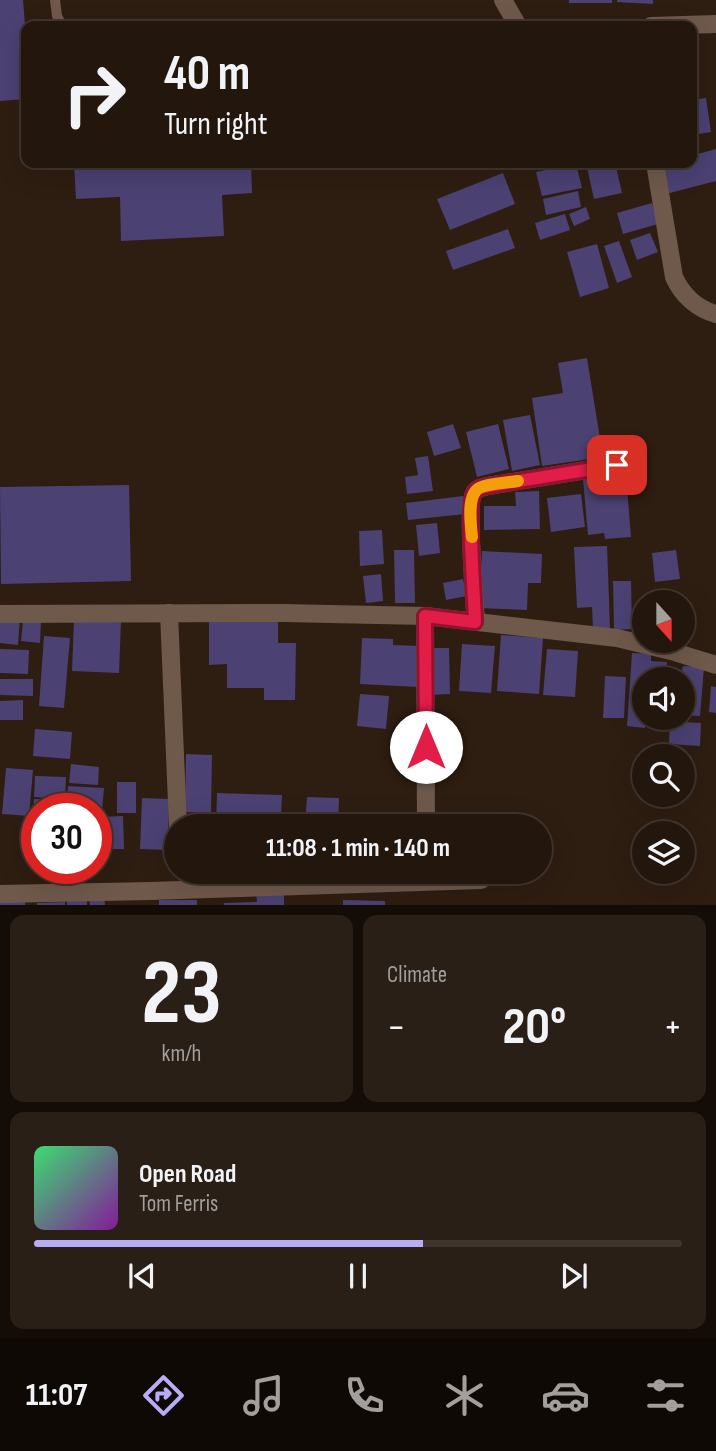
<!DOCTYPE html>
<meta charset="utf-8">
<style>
body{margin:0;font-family:"Sofia Sans Condensed",sans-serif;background:#2a1f16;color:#f1f3f6;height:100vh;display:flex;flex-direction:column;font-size:26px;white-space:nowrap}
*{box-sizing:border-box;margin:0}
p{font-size:23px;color:#a29f9d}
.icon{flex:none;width:38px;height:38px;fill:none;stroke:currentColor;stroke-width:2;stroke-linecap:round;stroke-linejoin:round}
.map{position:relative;height:905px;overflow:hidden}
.sheet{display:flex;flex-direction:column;gap:10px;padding:10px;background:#130c07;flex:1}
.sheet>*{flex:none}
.banner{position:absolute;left:21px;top:21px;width:676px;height:147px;border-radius:14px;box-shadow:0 7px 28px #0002,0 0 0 2px #3f352e;background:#22160d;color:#f1f3f6;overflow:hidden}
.needle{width:46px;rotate:159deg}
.controls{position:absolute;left:632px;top:590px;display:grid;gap:14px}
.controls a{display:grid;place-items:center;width:63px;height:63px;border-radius:50%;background:#22160d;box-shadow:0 7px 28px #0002,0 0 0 2px #3f352e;font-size:35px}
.speed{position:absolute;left:21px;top:793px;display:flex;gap:14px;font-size:35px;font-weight:700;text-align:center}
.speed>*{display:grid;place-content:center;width:91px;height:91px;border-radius:50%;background:#22160d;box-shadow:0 7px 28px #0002,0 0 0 2px #3f352e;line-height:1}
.speed .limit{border:10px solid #d22;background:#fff;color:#111}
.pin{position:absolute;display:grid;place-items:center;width:60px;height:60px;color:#fff;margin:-30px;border-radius:14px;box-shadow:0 4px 10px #0006}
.me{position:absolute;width:77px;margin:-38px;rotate:0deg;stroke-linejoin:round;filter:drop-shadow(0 0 5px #0008)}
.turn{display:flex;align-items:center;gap:24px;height:147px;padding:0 28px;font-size:32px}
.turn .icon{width:91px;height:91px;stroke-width:2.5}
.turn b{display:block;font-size:49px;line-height:60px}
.big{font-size:52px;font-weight:700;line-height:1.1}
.sheet .tile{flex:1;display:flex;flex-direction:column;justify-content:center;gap:10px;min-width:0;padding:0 24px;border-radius:14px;background:#2a1f16}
.sheet .dial{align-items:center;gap:0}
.dial b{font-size:91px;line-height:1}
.song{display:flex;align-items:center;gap:21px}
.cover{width:84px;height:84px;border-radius:10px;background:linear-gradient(135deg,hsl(140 70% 55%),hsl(290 70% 35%))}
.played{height:7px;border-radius:4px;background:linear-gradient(90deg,#b8abf7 60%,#3f352e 60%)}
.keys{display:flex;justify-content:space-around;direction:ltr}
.heat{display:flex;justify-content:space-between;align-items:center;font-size:38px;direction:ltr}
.sheet .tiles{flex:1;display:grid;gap:10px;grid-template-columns:1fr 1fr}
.tile:last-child{grid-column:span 2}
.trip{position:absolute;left:164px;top:814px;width:388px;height:70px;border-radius:35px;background:#22160d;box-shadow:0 7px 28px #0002,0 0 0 2px #3f352e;font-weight:700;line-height:70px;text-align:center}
.tabs{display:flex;height:112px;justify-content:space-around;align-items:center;background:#0e0905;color:#a29f9d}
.tabs .icon{width:49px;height:49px}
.tabs .on{color:#b8abf7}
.tabs b{font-size:32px;color:#f1f3f6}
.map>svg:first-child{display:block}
.building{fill:#4b4173}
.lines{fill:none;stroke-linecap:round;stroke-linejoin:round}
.service{stroke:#6f594b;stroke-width:10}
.minor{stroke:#6f594b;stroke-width:18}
.tertiary{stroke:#6f594b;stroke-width:18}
.route-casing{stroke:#92132f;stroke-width:18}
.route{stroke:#e11d48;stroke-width:12}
.slow{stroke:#f59e0b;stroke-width:12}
</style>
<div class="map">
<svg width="716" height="905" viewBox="0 0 716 905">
<rect width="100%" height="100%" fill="#2e1d11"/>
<!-- building -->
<g class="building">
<polygon points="0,0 23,0 26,37 26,99 0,101"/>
<rect x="569" y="0" width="43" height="3"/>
<polygon points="617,0 653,0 653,4 617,2"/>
<polygon points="706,98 711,132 692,135 691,100"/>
<polygon points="716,149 716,181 666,194 664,163 691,163 691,156"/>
<polygon points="74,163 251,163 252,193 222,195 224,236 121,241 120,197 76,199"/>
<polygon points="586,163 615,163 622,193 594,199"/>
<polygon points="576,164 582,188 542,196 536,172"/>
<polygon points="503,173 515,204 450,230 437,199"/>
<polygon points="578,191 581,207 546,215 543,199"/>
<polygon points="652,203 658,224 623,234 617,213"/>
<polygon points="586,207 590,219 574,226 569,214"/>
<polygon points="565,214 570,230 540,240 535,223"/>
<polygon points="508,229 515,248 453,270 446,251"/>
<polygon points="650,233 658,252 637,260 630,240"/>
<polygon points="619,241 632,277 617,283 604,246"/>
<polygon points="597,244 609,288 580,297 567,252"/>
<polygon points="587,358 603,457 542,466 532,398 563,393 558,363"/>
<polygon points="530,415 540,465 512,471 503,420"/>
<polygon points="453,424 461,448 434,456 427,432"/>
<polygon points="498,424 509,469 477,477 466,432"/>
<polygon points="428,456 433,491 407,494 405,477 418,475 415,458"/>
<polygon points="626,475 631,537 605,539 604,533 588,535 583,479"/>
<polygon points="129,485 131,581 1,584 0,487"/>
<polygon points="539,491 540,529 484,530 484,506 516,506 515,492"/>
<polygon points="581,494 585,527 551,532 547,498"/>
<polygon points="463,496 465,514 408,520 406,503"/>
<polygon points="437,523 440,553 419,556 416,525"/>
<polygon points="382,530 384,564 360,566 359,531"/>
<polygon points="607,546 610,628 593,629 592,607 577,608 574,547"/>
<polygon points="394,550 414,550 415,603 395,603"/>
<polygon points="676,550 680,579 655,582 652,553"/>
<polygon points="482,551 542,554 541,583 528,583 527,610 479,608"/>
<polygon points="381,574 383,601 366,603 363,576"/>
<polygon points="463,579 467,596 446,600 443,583"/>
<polygon points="613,581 631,581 632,629 614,630"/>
<polygon points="635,611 644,611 644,638 634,637"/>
<polygon points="0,617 20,618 18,645 0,643"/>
<polygon points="74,619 121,621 119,673 72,671"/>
<polygon points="23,621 41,622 40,643 21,641"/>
<polygon points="278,621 278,643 296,643 295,700 264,700 264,688 227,688 227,664 209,665 209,622"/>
<polygon points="501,635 543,638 539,694 497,691"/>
<polygon points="44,636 70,638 64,708 39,706"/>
<polygon points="362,638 393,639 393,645 420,646 418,687 360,684"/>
<polygon points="462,644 495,646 491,693 459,691"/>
<polygon points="427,648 449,648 450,694 428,695"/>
<polygon points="0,649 29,650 28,674 0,673"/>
<polygon points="547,649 578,651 575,697 543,695"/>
<polygon points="632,653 651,654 651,661 667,662 666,679 644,679 645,728 627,726"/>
<polygon points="683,666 704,667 700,716 682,715 682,679 669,679 669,669 682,670"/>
<polygon points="605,676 626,677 624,718 603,718"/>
<polygon points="0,679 33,679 33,696 0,695"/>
<polygon points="711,686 716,687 716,713 709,712"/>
<polygon points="360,694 389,696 386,729 357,726"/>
<polygon points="23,700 23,720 0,720 0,701"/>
<polygon points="670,721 701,723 700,746 669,744"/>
<polygon points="35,729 72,732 70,759 33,756"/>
<polygon points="186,754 212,755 211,813 185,812"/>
<polygon points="71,764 99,767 98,785 69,783"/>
<polygon points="6,768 33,770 29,816 2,814"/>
<polygon points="35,776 66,777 65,799 34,797"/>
<rect x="117" y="782" width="19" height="31"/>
<polygon points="68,786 104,788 102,811 96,810 96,808 67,808"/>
<polygon points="217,793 282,795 281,816 270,815 270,826 216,826"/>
<polygon points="307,797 339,798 338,826 305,826"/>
<polygon points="142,798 169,799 168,850 140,849"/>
<polygon points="34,799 65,800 65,808 37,808 37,821 33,820"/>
<polygon points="123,816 124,849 101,849 99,817"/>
<rect x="188" y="818" width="24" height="8"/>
<polygon points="33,825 37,825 37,844 32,844"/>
<polygon points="33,846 37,846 37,865 32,865"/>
<polygon points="284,891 284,905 224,905 224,903 257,902 256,892"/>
<polygon points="104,896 105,905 90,905 89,898"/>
<polygon points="87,899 87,905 67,905 67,900"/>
<rect x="0" y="900" width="25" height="5"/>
<rect x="159" y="900" width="38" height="5"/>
<polygon points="343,900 385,901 385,905 343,905"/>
<polygon points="65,902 65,905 37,905 37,903"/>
</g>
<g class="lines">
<!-- service -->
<polyline class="service" points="55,0 57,16 62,26"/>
<!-- minor -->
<g class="minor">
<path d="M655 163 674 277C682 295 697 309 716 314"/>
<polyline points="169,613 178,826"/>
<polyline points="0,614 283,613 425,616 617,638 671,651 716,665"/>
<polyline points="425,616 426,826"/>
<path d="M476 622C475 602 466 504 474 493 477 488 483 487 488 486L617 465"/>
<polyline points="0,894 150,891 481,880"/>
</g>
<!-- tertiary -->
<g class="tertiary">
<polyline points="503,0 518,26"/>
<polyline points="651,26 716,24"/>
</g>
</g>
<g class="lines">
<defs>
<path id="route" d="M426 747 425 616 475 622C475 602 466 504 474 493 477 488 483 487 488 486L617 465"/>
</defs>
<!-- route casing -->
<use href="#route" class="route-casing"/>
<!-- route -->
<use href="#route" class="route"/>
<!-- slow -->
<path class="slow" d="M472 537C471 525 466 496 479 488 489 483 506 483 518 481"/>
</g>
</svg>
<div class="controls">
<a><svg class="needle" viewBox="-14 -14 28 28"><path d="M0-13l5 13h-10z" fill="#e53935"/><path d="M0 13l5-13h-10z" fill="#a29f9d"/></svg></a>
<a><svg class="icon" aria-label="sound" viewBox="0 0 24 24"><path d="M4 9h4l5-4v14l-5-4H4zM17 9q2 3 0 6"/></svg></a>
<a><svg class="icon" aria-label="search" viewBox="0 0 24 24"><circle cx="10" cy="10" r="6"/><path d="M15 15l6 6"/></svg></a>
<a><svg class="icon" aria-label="layers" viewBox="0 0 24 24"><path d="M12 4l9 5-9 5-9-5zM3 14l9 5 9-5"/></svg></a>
</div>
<div class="speed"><div class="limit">30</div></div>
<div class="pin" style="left:617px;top:465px;background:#d93025"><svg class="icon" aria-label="arrive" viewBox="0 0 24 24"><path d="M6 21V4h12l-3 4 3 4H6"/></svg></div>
<svg class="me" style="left:426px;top:747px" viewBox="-20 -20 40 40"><circle r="19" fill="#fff"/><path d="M0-13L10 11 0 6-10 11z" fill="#e11d48"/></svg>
<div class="trip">11:08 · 1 min · 140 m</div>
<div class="banner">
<div class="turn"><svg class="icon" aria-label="right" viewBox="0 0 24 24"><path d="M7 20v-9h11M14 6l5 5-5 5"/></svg><div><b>40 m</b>Turn right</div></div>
</div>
</div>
<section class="sheet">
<div class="tiles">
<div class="tile dial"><b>23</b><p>km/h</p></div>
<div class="tile"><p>Climate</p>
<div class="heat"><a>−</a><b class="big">20°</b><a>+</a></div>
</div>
<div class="tile">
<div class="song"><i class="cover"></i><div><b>Open Road</b><p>Tom Ferris</p></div></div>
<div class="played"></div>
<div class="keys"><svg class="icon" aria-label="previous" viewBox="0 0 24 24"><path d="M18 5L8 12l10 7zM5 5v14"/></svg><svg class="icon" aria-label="pause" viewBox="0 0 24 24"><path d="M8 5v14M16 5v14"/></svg><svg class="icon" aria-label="next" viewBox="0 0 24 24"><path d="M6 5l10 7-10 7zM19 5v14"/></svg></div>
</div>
</div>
</section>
<nav class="tabs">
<b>11:07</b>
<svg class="icon on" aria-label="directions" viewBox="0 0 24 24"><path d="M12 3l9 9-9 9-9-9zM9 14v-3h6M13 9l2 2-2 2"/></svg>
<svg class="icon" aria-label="music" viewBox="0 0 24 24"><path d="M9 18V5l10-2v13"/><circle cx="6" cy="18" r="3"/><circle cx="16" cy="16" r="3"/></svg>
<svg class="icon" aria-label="phone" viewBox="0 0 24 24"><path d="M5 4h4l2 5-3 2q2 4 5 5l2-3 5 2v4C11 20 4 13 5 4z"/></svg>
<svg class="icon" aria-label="climate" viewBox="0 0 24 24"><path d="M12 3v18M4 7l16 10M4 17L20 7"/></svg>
<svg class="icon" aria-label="car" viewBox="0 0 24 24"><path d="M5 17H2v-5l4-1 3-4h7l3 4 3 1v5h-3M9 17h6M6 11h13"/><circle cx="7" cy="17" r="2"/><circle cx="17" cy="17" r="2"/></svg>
<svg class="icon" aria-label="filters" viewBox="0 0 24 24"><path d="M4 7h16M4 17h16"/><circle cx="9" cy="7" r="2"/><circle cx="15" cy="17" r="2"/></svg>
</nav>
